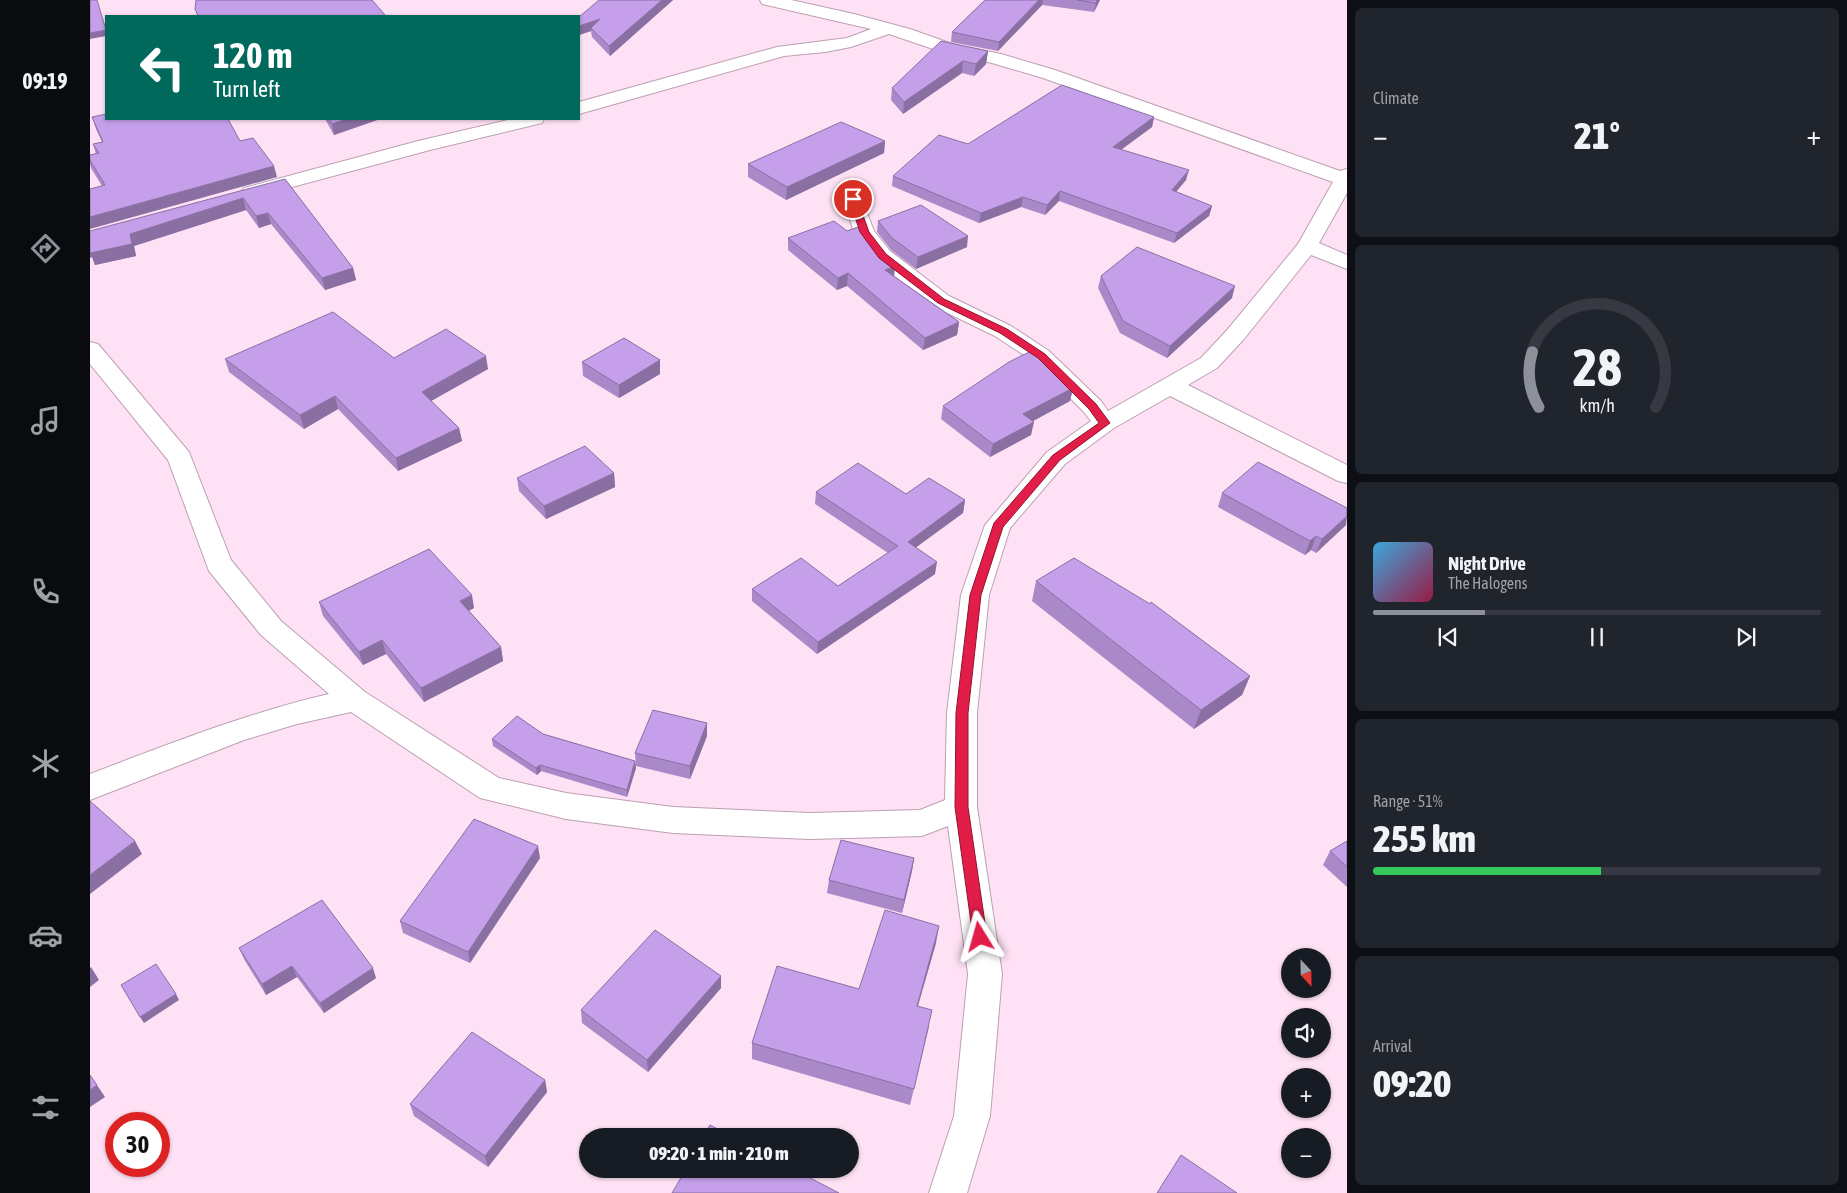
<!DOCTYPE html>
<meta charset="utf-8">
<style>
body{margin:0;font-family:"Asap Condensed",sans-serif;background:#20242c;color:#f1f3f6;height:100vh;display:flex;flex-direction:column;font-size:19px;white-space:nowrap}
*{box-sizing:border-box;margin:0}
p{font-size:16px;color:#9ea1a6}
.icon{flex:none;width:28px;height:28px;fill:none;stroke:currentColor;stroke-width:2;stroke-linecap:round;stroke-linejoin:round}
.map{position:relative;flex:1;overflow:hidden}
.sheet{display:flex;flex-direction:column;gap:8px;padding:8px;background:#0d0f14;width:500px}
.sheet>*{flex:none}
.guide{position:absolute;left:15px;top:15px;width:475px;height:105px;border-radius:0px;box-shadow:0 1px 4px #0004;background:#00695c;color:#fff;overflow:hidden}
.needle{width:32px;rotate:158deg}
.tools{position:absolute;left:1191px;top:948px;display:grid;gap:10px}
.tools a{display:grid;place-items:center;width:50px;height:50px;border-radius:50%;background:#171b24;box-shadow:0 1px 4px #0004;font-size:25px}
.speed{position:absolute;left:15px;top:1112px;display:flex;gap:10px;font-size:25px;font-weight:700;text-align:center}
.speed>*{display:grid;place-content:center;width:65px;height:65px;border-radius:50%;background:#171b24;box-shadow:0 1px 4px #0004;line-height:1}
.speed .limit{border:8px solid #d22;background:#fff;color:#111}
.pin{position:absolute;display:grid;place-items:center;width:42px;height:42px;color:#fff;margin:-21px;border:2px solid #fff;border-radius:50%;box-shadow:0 1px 5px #0007}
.me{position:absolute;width:55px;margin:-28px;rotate:352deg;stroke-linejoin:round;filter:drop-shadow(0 0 4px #0008)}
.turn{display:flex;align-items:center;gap:18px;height:105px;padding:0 25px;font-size:22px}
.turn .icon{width:65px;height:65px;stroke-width:2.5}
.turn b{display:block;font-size:35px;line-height:42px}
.big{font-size:38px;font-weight:800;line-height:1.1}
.sheet .widget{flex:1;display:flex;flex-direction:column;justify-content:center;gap:8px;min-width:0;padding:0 18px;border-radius:8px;background:#20242c}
.sheet .dial{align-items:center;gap:0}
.dial svg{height:130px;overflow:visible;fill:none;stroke:#363941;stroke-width:7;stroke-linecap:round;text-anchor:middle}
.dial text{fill:#f1f3f6;stroke:none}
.song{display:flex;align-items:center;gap:15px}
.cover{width:60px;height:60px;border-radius:8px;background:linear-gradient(135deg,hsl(200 70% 55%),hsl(340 70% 35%))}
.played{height:5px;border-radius:2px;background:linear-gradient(90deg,#8c9099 25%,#363941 25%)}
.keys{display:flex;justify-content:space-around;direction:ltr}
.heat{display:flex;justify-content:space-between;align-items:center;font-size:28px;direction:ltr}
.charge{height:8px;border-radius:4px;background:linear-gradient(90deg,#34c759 51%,#363941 0)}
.trip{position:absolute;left:489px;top:1128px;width:280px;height:50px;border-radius:25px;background:#171b24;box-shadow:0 1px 4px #0004;font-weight:800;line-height:50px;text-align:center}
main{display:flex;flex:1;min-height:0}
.tabs{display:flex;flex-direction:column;width:90px;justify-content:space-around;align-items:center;background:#090b0e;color:#9ea1a6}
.tabs .icon{width:35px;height:35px}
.tabs .current{color:#8c9099}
.tabs b{font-size:22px;color:#f1f3f6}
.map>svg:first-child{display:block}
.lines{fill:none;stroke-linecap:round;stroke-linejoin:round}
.minor-casing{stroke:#bba0b2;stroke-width:2}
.minor{fill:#fff;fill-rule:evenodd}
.wall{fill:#a989c8}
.shaded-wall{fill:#8a6fa3}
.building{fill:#c59fe9;stroke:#8a6fa3}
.route{fill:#e11d48;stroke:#92132f}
</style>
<main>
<nav class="tabs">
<b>09:19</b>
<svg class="icon current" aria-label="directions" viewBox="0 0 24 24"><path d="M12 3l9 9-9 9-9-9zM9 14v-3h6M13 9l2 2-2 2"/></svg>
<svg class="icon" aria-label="music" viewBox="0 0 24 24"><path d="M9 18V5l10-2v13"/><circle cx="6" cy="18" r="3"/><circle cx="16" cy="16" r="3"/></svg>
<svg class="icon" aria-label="phone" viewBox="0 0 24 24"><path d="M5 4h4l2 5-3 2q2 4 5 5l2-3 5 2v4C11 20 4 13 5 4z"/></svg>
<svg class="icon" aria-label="climate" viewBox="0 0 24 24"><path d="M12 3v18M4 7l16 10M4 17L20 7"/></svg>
<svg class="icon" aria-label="car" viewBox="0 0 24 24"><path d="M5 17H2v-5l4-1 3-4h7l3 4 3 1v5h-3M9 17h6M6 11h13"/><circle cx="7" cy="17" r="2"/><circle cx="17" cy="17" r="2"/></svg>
<svg class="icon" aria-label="filters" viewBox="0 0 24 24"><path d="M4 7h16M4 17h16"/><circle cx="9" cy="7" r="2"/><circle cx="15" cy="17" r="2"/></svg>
</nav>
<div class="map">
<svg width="1257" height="1193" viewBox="0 0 1257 1193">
<rect width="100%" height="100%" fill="#fee1f4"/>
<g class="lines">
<defs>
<g id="minor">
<path d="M670 0H701L764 14 820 29 865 45 911 54 965 70 1250 171 1257 169V193L1229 243 1257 255V269L1221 255 1154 339 1127 368 1098 385 1257 465V483L1248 481 1080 396 1024 428 975 464 920 528 899 595 887 713V807L912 974 900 1116 877 1193H839L864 1116 878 974 858 826 832 836 720 839 583 833 476 819 390 798 261 712 207 724 154 740 0 800V774C79 744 157 713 239 694L171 635 119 571 78 460 0 364V342L8 344 99 452 141 560 191 621 275 692 409 778 476 793 583 807 720 813 830 810 855 800 857 713 871 595 895 525 957 452 1001 421 993 411 943 361 905 336 843 306 784 261 764 232 753 199 756 195 763 193 770 195 784 231 800 251 859 296 921 326 959 351 1011 401 1018 411 1111 358 1138 329 1208 244 1243 182 953 78 902 63 855 53 799 34 761 47 735 52 694 56 489 114V102L687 47 757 38 781 29 672 4Z"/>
<polygon points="422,119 454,119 452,123 340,150 161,198 154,196 151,192 154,188 328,141"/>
</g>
</defs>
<!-- minor casing -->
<use href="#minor" class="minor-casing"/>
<!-- minor -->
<use href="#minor" class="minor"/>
</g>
<!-- wall -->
<g class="wall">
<polygon points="509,0 583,0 520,56 502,37 501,31 489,35 489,26"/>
<polygon points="895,0 1010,0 1004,12 952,5 908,51 861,42 862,32"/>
<polygon points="898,51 896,64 884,76 872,73 813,114 801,100 802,88"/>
<polygon points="2,117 150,141 187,177 12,186 1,168 0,164 0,155 6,154 3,144 12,142 6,129"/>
<polygon points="1064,117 1062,127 1031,150 1096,180 1086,192 1122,206 1119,216 1084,243 969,201 955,215 931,207 889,223 802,186 803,176 878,144"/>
<polygon points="235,119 290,119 244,135"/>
<polygon points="795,141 794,153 696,200 658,177 658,164"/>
<polygon points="195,179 263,268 266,280 235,290 181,224 169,228 156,210 44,246 46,256 5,265 2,257"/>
<polygon points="788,221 877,247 826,269 801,250 787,232"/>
<polygon points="757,231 784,250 804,276 869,322 867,335 833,350 757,286 747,290 698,250 698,238"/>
<polygon points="1011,276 1142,298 1077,358 1030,333 1008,288"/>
<polygon points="304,358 398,369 341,401 369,428 372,441 308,471 248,409 214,429 139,372 135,359"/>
<polygon points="570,360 570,374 529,398 493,376 492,362"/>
<polygon points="983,388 980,401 943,421 941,435 900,457 851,419 853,406"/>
<polygon points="524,473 525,487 456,519 429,491 427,478"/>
<polygon points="726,492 816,494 875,500 873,513 826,547 845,574 727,654 662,601 662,589 748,586 798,553 725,504"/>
<polygon points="1132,493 1256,525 1226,553 1221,550 1215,555 1128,507"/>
<polygon points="946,581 1160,676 1152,695 1104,729 942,601"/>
<polygon points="229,602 384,608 379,611 411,647 413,661 334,702 296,654 273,665 233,616"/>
<polygon points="617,723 617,736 600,779 546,766 545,753"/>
<polygon points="453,734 545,761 546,768 537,797 451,771 447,775 403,746 402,739"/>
<polygon points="1257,841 1257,887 1233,865 1240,851"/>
<polygon points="450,858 380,963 313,933 310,921"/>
<polygon points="824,858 822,871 812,913 737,893 739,880"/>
<polygon points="846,943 828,1006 839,1027 820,1105 662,1059 662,1043 769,989"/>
<polygon points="149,948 286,978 234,1013 207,977 176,995 154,959"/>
<polygon points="631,988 558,1072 492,1023 491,1010"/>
<polygon points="455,1080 457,1092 398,1167 324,1116 320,1104"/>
</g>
<!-- shaded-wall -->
<g class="shaded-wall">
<polygon points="572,0 583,0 520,56 519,46"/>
<polygon points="949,0 953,0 952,5 908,51 909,42"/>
<polygon points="1007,0 1010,0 1004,12 1006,3"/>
<polygon points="510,19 501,28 501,31 489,35 489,26"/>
<polygon points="16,30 16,36 0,39 0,33"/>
<polygon points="898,51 896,64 884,76 886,64"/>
<polygon points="873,61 872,73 813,114 814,102"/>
<polygon points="1064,117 1062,127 1021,157 1023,147"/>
<polygon points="257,119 290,119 244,135 242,124"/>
<polygon points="795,141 794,153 696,200 697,187"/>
<polygon points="184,166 187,177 0,229 0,217"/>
<polygon points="1099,170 1096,180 1079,200 1082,190"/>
<polygon points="970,191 969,201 955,215 957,205"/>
<polygon points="933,197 931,207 889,223 891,213"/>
<polygon points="153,198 156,210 44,246 46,256 5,265 2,257 0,258 0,250 40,234"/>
<polygon points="1122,206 1119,216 1084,243 1087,233"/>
<polygon points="178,213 181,224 169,228 166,216"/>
<polygon points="878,236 877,247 826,269 828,257"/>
<polygon points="805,266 804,278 795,270"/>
<polygon points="263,268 266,280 235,290 232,278"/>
<polygon points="758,273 757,286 747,290 748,278"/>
<polygon points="1145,286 1142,298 1077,358 1080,346"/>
<polygon points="869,322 867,335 833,350 835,338"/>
<polygon points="396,356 398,369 334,405 332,392"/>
<polygon points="570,360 570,374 529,398 529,385"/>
<polygon points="983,388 980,401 930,428 933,414"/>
<polygon points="245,396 248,409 214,429 210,415"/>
<polygon points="944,422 941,435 900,457 903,444"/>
<polygon points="369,428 372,441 308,471 306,458"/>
<polygon points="524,473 525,487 456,519 454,506"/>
<polygon points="875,500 873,513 817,554 818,542"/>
<polygon points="1257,516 1256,525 1226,553 1232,539"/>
<polygon points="1226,536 1221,550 1215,555 1220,541"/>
<polygon points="847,562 845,574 727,654 728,642"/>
<polygon points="382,595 384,608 372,614 370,601"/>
<polygon points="292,640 296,654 273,665 269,652"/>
<polygon points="411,647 413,661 334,702 331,688"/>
<polygon points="1160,676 1152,695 1104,729 1111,710"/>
<polygon points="617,723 617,736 600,779 600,766"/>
<polygon points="545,761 546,768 537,797 537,790"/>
<polygon points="450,765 451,771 447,775 446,768"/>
<polygon points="45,841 52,854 0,894 0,875"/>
<polygon points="448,846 450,858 380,963 378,952"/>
<polygon points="824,858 822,871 812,913 814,900"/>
<polygon points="849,926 846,943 823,1022 827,1006"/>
<polygon points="202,966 207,977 176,995 172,984"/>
<polygon points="1,967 9,980 0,987 0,968"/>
<polygon points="283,968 286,978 234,1013 230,1003"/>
<polygon points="631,976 631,988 558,1072 557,1060"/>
<polygon points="86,994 89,1000 54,1023 50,1017"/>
<polygon points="455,1080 457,1092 398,1167 395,1156"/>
<polygon points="7,1085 15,1097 0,1107 0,1090"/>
</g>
<!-- building -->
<g class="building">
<polygon points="0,0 7,0 16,30 0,33"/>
<polygon points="106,0 282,0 296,16 108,16 105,9"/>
<polygon points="509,0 572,0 519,46 501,28 510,19 489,26 489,17"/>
<polygon points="895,0 949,0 909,42 862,32"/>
<polygon points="987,0 1007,0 1006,3"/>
<polygon points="851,41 898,51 886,64 873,61 814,102 802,88"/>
<polygon points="972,85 1064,117 1023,147 1099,170 1082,190 1122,206 1087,233 970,191 957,205 933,197 891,213 803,176 849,135 878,144"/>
<polygon points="16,114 16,119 138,119 150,141 163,138 184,166 0,217 0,189 15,185 0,160 0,155 9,153 3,144 13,142 2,117"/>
<polygon points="239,119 257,119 242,124"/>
<polygon points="751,122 795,141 697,187 658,164"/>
<polygon points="195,179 263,268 232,278 178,213 166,216 153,198 40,234 42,244 0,253 0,231"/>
<polygon points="831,205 878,236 828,257 802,238 788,221"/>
<polygon points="744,221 757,231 768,227 784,250 805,266 795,270 869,322 835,338 758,273 748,278 698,238"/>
<polygon points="1047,247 1145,286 1080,346 1033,321 1011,276"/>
<polygon points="243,312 304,358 356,329 396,356 332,392 369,428 306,458 245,396 210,415 135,359"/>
<polygon points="534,338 570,360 529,385 492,362"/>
<polygon points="941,351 958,362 983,388 933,414 944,422 903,444 853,406 919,362"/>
<polygon points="495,446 524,473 454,506 427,478"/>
<polygon points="1168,462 1257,508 1257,516 1232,539 1226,536 1220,541 1132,493"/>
<polygon points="768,463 816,494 839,478 875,500 818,542 847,562 728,642 662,589 711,558 748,586 808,546 726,492"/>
<polygon points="339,549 382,595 370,601 411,647 331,688 292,640 269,652 229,602"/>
<polygon points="984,558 1060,604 1061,602 1160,676 1111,710 946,581"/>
<polygon points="563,710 617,723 600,766 545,753"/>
<polygon points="427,716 453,734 545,761 537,790 450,765 446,768 402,739"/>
<polygon points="0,801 45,841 0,875"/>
<polygon points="384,819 448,846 378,952 310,921"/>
<polygon points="751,840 824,858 814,900 739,880"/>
<polygon points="1257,841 1257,867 1240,851"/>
<polygon points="232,900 283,968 230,1003 202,966 172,984 149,948"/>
<polygon points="795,910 849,926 827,1006 842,1010 824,1089 662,1043 687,966 769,989"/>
<polygon points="565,930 631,976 557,1060 491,1010"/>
<polygon points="66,964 86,994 50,1017 31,985"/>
<polygon points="382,1032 455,1080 395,1156 320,1104"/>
<polygon points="0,1075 7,1085 0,1090"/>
<polygon points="620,1125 641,1136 614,1136"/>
<polygon points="1091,1155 1147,1193 1067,1193"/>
<polygon points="596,1169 703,1169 749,1193 582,1193"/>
</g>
<!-- route -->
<polygon class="route" points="760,197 767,199 779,232 796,254 854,299 917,329 955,354 1006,404 1020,423 970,460 913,527 891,595 878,713 878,807 897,937 895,941 890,943 885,941 883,937 865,807 866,713 880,595 904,523 963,455 1009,423 999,409 948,358 910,333 848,303 789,258 770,232 759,199"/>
</svg>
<div class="tools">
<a><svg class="needle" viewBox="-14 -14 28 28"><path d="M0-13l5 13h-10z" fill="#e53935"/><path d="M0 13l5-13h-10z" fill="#9ea1a6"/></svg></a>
<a><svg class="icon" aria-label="sound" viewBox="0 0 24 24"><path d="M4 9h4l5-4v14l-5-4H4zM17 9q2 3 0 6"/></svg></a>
<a>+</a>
<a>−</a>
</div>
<div class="speed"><div class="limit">30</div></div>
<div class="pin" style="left:763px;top:199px;background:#d93025"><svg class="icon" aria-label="arrive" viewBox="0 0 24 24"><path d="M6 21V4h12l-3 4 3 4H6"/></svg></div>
<svg class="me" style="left:890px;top:937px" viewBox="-20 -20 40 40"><path d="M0-17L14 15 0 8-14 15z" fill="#e11d48" stroke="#fff" stroke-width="4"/></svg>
<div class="trip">09:20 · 1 min · 210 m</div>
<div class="guide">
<div class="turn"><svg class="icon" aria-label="left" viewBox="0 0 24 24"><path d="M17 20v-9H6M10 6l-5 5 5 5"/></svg><div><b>120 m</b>Turn left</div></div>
</div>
</div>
<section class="sheet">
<div class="widget"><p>Climate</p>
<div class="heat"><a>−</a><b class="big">21°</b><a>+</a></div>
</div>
<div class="widget dial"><svg viewBox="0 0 100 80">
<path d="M14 69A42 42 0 1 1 86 69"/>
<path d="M14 69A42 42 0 0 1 10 35" stroke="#8c9099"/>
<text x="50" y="56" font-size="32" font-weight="700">28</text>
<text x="50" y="72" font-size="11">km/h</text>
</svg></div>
<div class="widget">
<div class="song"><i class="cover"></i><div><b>Night Drive</b><p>The Halogens</p></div></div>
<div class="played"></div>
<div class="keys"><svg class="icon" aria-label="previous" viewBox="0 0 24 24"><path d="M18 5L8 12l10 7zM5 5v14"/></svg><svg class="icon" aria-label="pause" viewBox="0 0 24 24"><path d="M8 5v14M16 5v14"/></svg><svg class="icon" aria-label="next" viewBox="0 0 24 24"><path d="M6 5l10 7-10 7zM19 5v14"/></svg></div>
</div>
<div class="widget"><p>Range · 51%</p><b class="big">255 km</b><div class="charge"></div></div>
<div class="widget"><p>Arrival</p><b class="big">09:20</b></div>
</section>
</main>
